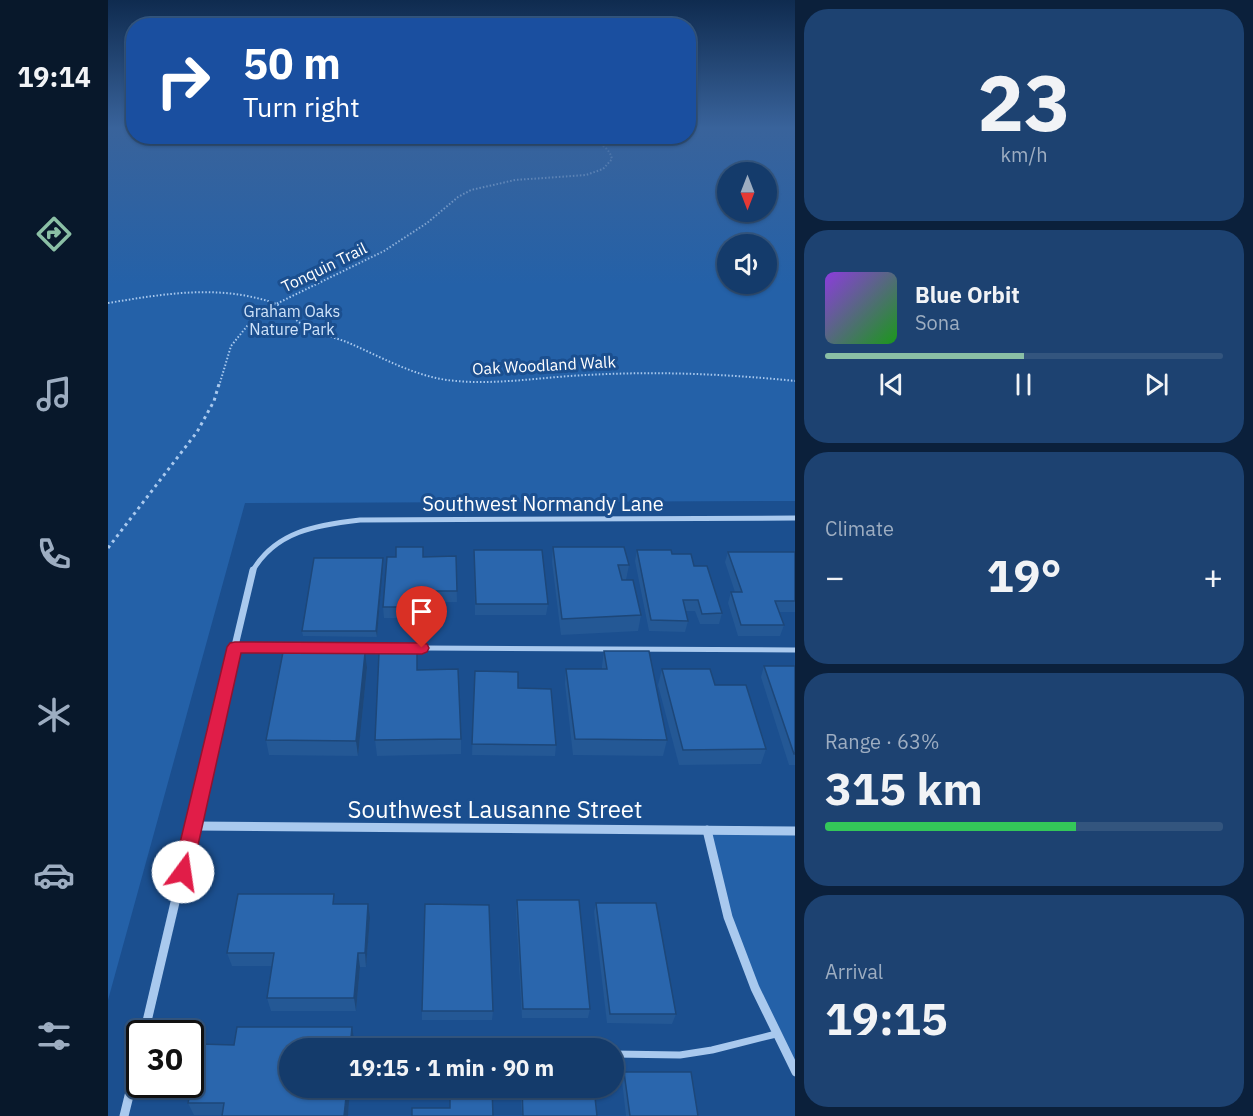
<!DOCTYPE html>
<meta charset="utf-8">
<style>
body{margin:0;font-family:"IBM Plex Sans",sans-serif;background:#1d4271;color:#f1f3f6;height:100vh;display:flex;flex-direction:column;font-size:22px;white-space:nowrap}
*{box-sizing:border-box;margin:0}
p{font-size:20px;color:#9dadc1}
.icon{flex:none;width:33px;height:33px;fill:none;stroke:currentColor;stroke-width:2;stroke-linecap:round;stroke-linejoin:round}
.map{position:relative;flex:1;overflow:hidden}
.drawer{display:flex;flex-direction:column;gap:9px;padding:9px;background:#0b203b;width:458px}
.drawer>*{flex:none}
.banner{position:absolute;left:18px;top:18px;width:570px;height:126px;border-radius:24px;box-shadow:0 2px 4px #0004,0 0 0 2px #33557e;background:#1a4fa0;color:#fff;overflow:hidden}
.needle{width:39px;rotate:180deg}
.controls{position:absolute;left:609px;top:162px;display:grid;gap:12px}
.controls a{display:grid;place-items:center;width:60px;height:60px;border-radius:50%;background:#143b6b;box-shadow:0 2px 4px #0004,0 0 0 2px #33557e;font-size:30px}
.speed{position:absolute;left:18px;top:1020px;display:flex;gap:12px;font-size:30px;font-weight:700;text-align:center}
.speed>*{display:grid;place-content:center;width:78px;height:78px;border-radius:50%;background:#143b6b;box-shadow:0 2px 4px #0004,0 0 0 2px #33557e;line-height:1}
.speed .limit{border:3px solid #111;border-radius:9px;background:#fff;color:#111}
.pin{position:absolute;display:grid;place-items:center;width:51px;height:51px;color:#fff;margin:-62px -26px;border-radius:50% 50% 50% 0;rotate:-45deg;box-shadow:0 0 6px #0007}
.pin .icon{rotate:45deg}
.me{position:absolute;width:66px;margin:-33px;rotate:14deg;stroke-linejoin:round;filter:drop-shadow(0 0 4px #0008)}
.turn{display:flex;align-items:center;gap:21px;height:126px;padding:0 18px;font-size:27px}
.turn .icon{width:78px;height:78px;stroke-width:2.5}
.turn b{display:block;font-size:42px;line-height:51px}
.big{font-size:45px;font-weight:800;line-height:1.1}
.drawer .card{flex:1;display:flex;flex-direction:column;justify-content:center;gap:9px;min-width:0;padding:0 21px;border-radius:24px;background:#1d4271}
.drawer .dial{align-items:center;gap:0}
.dial b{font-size:78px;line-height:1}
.song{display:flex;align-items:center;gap:18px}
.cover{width:72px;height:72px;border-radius:9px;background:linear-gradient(135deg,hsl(270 70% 55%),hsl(120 70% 35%))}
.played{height:6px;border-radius:3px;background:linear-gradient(90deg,#8abfa5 50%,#33557e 50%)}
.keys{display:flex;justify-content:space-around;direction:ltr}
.heat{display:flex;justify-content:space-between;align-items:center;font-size:33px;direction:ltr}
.charge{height:9px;border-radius:4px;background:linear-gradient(90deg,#34c759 63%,#33557e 0)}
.trip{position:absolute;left:171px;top:1038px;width:345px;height:60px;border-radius:30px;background:#143b6b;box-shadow:0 2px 4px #0004,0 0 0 2px #33557e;font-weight:800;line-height:60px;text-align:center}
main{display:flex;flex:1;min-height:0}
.dock{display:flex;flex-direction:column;width:108px;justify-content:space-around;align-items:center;background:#08182b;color:#9dadc1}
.dock .icon{width:42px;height:42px}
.dock .current{color:#8abfa5}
.dock b{font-size:27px;color:#f1f3f6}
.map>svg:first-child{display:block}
.green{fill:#2461a8;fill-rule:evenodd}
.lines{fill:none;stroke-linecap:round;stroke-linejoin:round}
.path-far1{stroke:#a9c9ee;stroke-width:2;stroke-dasharray:1.5 2;stroke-linecap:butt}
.path{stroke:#a9c9ee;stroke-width:3;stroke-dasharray:3 4;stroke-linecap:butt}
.lane-far1{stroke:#a9c9ee;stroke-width:5}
.lane{stroke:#a9c9ee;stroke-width:7}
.street-far2{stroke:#a9c9ee;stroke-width:5}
.street-far1{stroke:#a9c9ee;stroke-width:7}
.street{stroke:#a9c9ee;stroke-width:9}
.wall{fill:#245895}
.shaded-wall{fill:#1d4779}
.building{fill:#2a66ad;stroke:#1d4779;stroke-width:1.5}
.route{fill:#e11d48;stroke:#92132f;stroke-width:1.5}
.labels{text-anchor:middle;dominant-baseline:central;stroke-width:6;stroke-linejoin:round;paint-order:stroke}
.far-street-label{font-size:16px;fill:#fff;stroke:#1b4f8f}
.far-park-label{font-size:16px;fill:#cfe3fa;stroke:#1b4f8f}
.street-label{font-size:20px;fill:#fff;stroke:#1b4f8f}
.near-street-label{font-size:24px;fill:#fff;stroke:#1b4f8f}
</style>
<main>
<nav class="dock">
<b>19:14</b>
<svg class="icon current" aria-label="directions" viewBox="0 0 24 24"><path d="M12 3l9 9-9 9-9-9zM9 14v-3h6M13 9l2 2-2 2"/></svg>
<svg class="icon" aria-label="music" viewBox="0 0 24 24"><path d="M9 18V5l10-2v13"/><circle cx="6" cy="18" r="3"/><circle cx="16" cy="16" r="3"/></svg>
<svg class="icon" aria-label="phone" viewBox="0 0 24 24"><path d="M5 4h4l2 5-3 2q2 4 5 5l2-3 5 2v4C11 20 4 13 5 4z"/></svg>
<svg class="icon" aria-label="climate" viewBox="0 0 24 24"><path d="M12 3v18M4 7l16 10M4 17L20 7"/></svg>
<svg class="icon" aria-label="car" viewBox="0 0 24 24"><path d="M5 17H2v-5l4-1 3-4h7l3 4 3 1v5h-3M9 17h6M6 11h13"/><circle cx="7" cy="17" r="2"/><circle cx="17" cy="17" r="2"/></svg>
<svg class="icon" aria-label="filters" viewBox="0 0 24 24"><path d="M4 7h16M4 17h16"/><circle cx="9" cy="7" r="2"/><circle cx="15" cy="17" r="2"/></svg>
</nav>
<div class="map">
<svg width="688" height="1116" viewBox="0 0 688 1116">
<rect width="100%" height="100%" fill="#1b4f8f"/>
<!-- green -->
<g class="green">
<path d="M0 128H25L26 136H580L581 128H687L688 501 137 503 0 1000ZM620 172H658V212H620ZM658 244V284H620V244Z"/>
<polygon points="599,830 687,831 687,1065 647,988 620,917"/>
</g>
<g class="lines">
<!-- path-far1 -->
<g class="path-far1">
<path d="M0 303C56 294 110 284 166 303 179 308 186 321 199 327 212 335 227 337 241 343 273 357 304 375 339 380 385 386 433 377 479 375 549 371 618 374 688 381"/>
<path d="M111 386 123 346 144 320 168 304 276 251 319 223 350 197 363 190 407 180 478 175 495 169 504 159C500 142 481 140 467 136"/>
</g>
<!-- path -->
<polyline class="path" points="0,548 89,432 106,401 111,384"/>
<!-- lane-far1 -->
<polyline class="lane-far1" points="127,647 688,650"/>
<!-- lane -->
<polyline class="lane" points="506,1054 572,1055 604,1050 668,1034"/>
<!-- street-far2 -->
<path class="street-far2" d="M144 572C167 531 209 525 252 520L688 518"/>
<!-- street-far1 -->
<polyline class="street-far1" points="88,810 145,570"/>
<!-- street -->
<g class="street">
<polyline points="86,826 688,831"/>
<polyline points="599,830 620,917 647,988 688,1072"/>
<polyline points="36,1034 89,809"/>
<polyline points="16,1116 32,1051"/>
</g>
</g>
<!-- wall -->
<g class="wall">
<polygon points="445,547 521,565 518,580 533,615 530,631 453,635 444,562"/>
<polygon points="366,550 440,604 438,615 367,615"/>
<polygon points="529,550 564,554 586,566 614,613 611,624 592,624 587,611 578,611 580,621 577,632 541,631 527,561"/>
<polygon points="620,552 687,552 687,612 671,612 676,625 672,636 630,636 620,603 623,592 627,592 617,562"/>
<polygon points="348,556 349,602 325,602 324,618 276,618 275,607 315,557"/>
<polygon points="275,564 269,637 195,636 194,631"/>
<polygon points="496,651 559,740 555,756 465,755 457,684 458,669 494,669 494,666"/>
<polygon points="656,666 687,666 687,765 681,765 653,677"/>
<polygon points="259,668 250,756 161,755 158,740"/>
<polygon points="554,669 607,685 658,749 653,764 571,765 550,685"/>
<polygon points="310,670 353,739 353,754 269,756 267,740"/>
<polygon points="367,671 410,688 448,745 447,756 364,755"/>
<polygon points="409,900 482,1009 480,1018 414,1018 408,910"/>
<polygon points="488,903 568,1014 564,1024 499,1023 486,912"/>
<polygon points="228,904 262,918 258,967 252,967 248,1011 163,1011 159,998 164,966 124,966 119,953"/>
<polygon points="314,1011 385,1011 384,1020 314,1020"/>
<polygon points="246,1039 182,1088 242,1088 240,1116 86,1115 80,1103 126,1045"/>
<polygon points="516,1072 590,1116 518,1116 514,1081"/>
<polygon points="412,1088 486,1088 489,1116 414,1116"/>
</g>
<!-- shaded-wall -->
<g class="shaded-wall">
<polygon points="275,558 275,564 269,637 268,631"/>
<polygon points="257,653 259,668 250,756 248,741"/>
<polygon points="260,904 262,918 258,967 257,953"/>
<polygon points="250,953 252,967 248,1011 246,998"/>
<polygon points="244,1027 246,1039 245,1048 242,1048"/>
<polygon points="239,1088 242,1088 240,1116 236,1116"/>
</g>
<!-- building -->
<g class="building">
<polygon points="288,547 315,547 315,557 348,556 349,591 325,591 324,607 275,607 279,557 288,557"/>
<polygon points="445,547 516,547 521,565 510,565 514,580 525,580 533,615 454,619"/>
<polygon points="366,550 434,550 440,604 368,604"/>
<polygon points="529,550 563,550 564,554 583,554 586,566 599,566 614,613 594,614 590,600 575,600 580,621 543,620"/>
<polygon points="620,552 687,552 687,601 667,601 676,625 633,625 623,592 634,592"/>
<polygon points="206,558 275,558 268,631 194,631"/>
<polygon points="496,651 541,651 559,740 467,739 458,669 499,669"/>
<polygon points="175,652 257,653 248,741 158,740"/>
<polygon points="309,652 309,670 350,669 353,739 267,740 271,653"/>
<polygon points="656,666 687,666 687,754 686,754"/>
<polygon points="554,669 602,669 607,685 638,685 658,749 575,750"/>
<polygon points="367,671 410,672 410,688 443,689 448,745 364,744"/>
<polygon points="130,894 226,894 225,904 260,904 257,953 250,953 246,998 159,998 166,953 119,953"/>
<polygon points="409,900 471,900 482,1009 415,1009"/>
<polygon points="488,903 548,903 568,1014 502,1014"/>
<polygon points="317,904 381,905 385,1011 314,1011"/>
<polygon points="129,1027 244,1027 242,1048 182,1048 182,1088 239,1088 236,1116 114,1116 116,1103 80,1103 92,1044 126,1045"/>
<polygon points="516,1072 583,1072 590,1116 522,1116"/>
<polygon points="342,1088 384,1088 385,1116 304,1116 304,1108 342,1108"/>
<polygon points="414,1088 486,1088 489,1116 415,1116"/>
</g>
<!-- sky -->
<linearGradient id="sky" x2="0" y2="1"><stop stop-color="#0f2b4f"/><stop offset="0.45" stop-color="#39639b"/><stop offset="1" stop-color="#39639b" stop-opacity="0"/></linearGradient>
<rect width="688" height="285" fill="url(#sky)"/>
<!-- route -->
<polygon class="route" points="127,642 314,643 319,644 321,648 319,652 314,654 133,653 84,872 81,878 75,881 68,878 65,872 119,647 122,643"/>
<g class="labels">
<!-- far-street labels -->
<g class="far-street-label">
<text transform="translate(216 267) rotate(-26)">Tonquin Trail</text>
<text transform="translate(436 365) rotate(-3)">Oak Woodland Walk</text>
</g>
<!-- far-park labels -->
<g class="far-park-label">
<text x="184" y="311">Graham Oaks<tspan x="184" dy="18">Nature Park</tspan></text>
</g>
<!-- street labels -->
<g class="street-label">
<text x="435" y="503">Southwest Normandy Lane</text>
</g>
<!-- near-street labels -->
<g class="near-street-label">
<text x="387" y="809">Southwest Lausanne Street</text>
</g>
</g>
</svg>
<div class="controls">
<a><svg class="needle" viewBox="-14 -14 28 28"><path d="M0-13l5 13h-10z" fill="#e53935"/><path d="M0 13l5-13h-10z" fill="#9dadc1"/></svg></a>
<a><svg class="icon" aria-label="sound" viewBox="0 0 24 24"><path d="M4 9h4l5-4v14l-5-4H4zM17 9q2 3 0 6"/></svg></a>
</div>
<div class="speed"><div class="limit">30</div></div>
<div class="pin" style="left:314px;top:648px;background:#d93025"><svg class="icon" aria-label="arrive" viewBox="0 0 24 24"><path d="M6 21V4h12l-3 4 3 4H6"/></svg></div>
<svg class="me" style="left:75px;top:872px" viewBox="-20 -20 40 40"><circle r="19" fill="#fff"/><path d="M0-13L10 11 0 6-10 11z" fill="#e11d48"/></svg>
<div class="trip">19:15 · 1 min · 90 m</div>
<div class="banner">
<div class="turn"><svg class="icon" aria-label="right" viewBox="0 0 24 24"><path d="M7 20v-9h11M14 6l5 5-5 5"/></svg><div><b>50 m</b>Turn right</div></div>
</div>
</div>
<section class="drawer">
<div class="card dial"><b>23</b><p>km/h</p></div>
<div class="card">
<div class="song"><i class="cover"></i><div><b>Blue Orbit</b><p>Sona</p></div></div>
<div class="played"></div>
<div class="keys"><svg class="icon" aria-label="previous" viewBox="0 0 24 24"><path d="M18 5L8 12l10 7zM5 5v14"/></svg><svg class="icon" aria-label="pause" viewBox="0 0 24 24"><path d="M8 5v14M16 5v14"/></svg><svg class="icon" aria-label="next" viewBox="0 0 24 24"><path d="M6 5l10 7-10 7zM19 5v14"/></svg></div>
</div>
<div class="card"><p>Climate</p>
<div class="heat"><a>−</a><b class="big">19°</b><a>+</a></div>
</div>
<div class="card"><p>Range · 63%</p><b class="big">315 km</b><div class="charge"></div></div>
<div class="card"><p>Arrival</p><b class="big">19:15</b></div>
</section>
</main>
